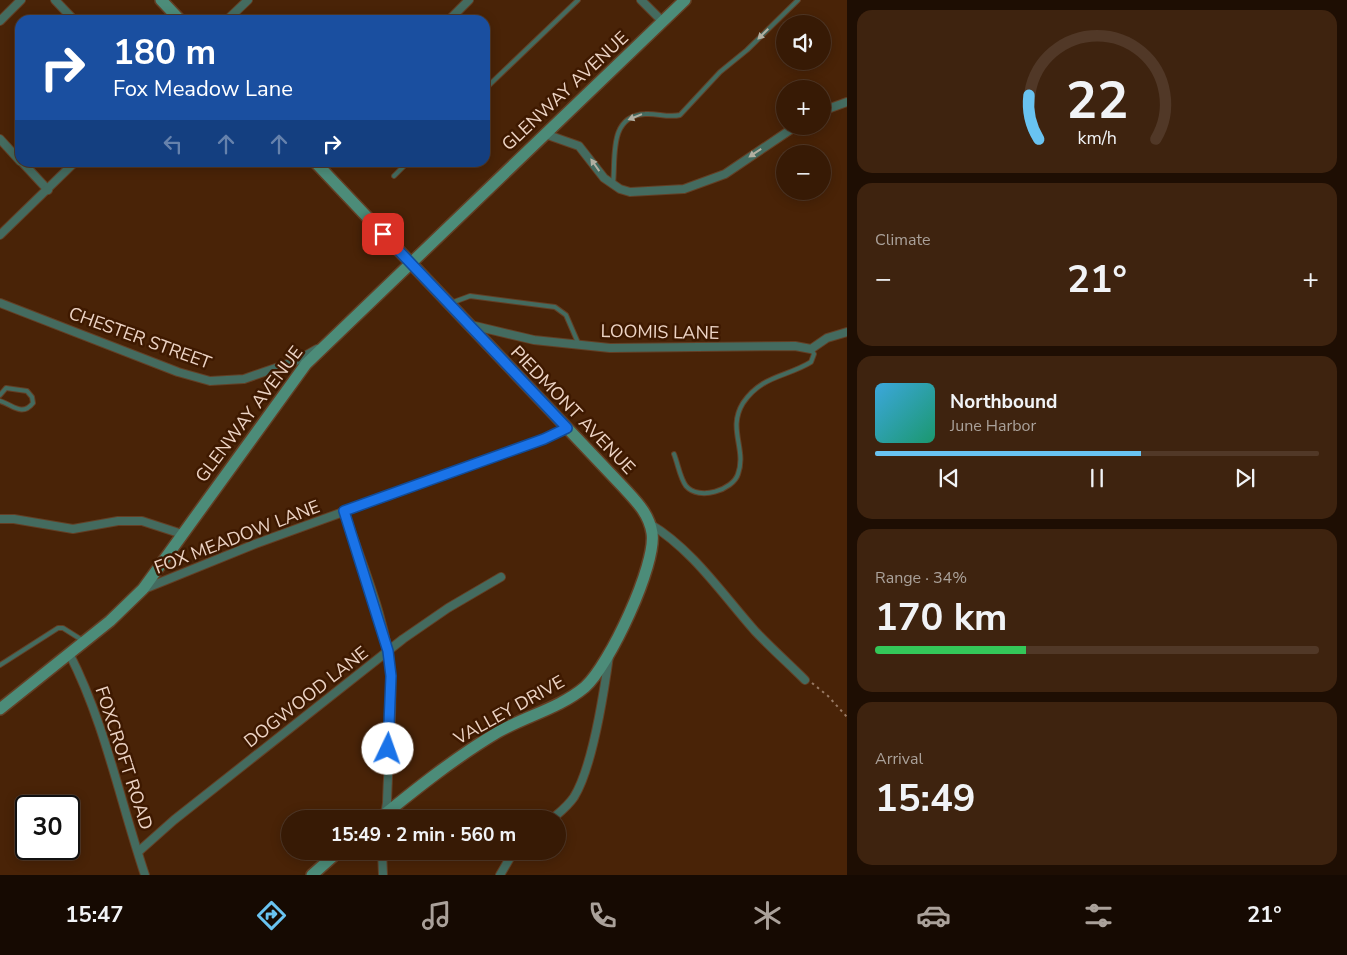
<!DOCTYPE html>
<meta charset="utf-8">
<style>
body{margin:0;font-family:"Nunito Sans",sans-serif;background:#3e230f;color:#f1f3f6;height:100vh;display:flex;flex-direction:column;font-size:19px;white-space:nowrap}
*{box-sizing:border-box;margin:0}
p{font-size:16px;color:#aaa19a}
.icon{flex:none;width:28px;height:28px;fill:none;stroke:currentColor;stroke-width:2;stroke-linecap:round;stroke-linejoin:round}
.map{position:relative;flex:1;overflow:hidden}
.panel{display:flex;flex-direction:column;gap:10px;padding:10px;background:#1e0e03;width:500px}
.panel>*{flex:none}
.hud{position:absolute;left:15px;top:15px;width:475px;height:152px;border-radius:15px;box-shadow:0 2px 12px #0003,0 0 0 1px #513827;background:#1a4fa0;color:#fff;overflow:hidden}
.buttons{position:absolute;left:776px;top:15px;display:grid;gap:10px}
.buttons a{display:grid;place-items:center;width:55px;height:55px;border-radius:50%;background:#371a05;box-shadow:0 2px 12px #0003,0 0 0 1px #513827;font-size:25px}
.speed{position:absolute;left:15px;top:795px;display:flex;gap:10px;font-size:25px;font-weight:700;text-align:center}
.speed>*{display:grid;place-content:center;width:65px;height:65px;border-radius:50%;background:#371a05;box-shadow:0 2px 12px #0003,0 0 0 1px #513827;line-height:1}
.speed .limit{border:2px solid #111;border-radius:8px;background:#fff;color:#111}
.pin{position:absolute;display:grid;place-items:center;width:42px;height:42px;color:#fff;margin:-21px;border-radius:10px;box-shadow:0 2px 8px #0006}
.me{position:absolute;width:55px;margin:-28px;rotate:3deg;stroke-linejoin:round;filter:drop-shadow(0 0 4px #0008)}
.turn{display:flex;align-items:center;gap:18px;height:105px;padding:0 15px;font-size:22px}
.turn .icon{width:65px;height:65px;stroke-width:2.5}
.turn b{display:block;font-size:35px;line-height:42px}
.lanes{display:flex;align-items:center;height:48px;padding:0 15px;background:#0003;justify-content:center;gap:25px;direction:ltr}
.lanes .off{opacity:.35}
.big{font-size:38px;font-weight:700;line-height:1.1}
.panel .card{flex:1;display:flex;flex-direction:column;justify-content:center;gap:8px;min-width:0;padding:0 18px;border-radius:15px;background:#3e230f}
.panel .dial{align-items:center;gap:0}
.dial svg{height:130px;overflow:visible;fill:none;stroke:#513827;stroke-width:7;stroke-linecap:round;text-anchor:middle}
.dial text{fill:#f1f3f6;stroke:none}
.song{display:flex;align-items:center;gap:15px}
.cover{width:60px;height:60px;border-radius:8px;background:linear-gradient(135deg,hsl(200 70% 55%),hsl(160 70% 35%))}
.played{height:5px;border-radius:2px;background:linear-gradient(90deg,#69c3f1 60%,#513827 60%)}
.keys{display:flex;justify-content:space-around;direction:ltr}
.heat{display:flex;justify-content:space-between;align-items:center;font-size:28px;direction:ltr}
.charge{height:8px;border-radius:4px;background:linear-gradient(90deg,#34c759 34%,#513827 0)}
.trip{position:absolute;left:281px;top:810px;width:285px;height:50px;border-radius:25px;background:#371a05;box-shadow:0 2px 12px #0003,0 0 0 1px #513827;font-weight:700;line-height:50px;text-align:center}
.tab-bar{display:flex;height:80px;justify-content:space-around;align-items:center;background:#160a02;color:#aaa19a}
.tab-bar .icon{width:35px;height:35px}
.tab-bar .on{color:#69c3f1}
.tab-bar b{font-size:22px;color:#f1f3f6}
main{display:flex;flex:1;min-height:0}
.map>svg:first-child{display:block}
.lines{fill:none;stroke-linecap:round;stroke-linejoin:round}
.lane-casing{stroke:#633f25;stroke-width:6}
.street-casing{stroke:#633f25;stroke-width:10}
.secondary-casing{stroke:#633f25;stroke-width:14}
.path{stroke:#997a64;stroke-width:2;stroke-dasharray:2.5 4;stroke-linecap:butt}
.lane{stroke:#446b5f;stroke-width:4}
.street{stroke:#446b5f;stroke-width:8}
.secondary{stroke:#4c8c79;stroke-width:11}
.oneway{fill:#b2afa1}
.route-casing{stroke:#114b97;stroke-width:12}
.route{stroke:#1a73e8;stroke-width:9}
.labels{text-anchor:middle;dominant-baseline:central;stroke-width:5;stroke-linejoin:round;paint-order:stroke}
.street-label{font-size:18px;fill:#edd4c5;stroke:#3e1900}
</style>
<main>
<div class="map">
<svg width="847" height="875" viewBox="0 0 847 875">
<rect width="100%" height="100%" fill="#492307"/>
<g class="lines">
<defs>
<g id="lane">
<polyline points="485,89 578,0"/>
<polyline points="394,176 408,162"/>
<path d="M613 184C616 158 608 116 645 114 657 113 668 118 680 115L720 72 747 50 798 0"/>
<polyline points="451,303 470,296 555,307 566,315 579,345"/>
<path d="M0 395 6 388 27 391 32 397 33 403C22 417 13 405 0 401"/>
<path d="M674 454C678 464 680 478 686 486 699 501 733 490 738 474 747 449 727 429 743 403 762 375 787 377 811 362L814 354 811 349"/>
<polyline points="0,665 58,628 63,628 82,640"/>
</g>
<g id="street">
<polyline points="55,0 74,20"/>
<polyline points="641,0 663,22"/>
<polyline points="227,20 248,0"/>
<polyline points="449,20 469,0"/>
<polyline points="0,21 21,0"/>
<polyline points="822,111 847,102"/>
<polyline points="545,134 579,146 604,178 620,189 630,192 684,189 725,174 796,126"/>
<polyline points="0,139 20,161"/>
<polyline points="22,162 48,190"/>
<polyline points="0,235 75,162"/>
<polyline points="0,303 178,372 210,381 244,379 296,361 317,349"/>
<polyline points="471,325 534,340 610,348 795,346 811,349 827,338 847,332"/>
<path d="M344 511C361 562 388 624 391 677 393 718 388 761 387 803L385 815"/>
<polyline points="0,519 14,519 73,529 118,521 142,521 182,534"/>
<path d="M650 524C692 549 723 595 755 631 771 648 789 664 805 680"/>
<polyline points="144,589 255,544 544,439 567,428"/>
<path d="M69 653C105 723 120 801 145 875"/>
<path d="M552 819C560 812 568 806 574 797 592 768 604 692 609 656"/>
<polyline points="382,851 383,875"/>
<polyline points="138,852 174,820 403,639 448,608 501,577"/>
<polyline points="500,875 514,851"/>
</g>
<g id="secondary">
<polyline points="161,0 180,20"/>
<path d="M315 162 625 489C637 502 649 514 652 533 657 564 609 666 585 687 560 708 526 716 498 732 456 757 417 788 379 819"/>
<polyline points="0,709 110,621 143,589 306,364 685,0"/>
<polyline points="312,875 339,851"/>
</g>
</defs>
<!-- lane casing -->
<use href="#lane" class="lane-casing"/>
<!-- street casing -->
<use href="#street" class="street-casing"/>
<!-- secondary casing -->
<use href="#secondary" class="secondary-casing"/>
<!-- path -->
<polyline class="path" points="812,683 828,696 847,717"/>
<!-- lane -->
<use href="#lane" class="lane"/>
<!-- street -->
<use href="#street" class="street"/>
<!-- secondary -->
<use href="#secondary" class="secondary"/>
</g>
<!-- one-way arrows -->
<defs><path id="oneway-solid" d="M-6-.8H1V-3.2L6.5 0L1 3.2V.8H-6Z" transform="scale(1.25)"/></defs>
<g class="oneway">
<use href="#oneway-solid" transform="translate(763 34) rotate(135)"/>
<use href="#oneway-solid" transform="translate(635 117) rotate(158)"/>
<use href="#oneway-solid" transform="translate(755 153) rotate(146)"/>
<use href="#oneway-solid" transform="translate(595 165) rotate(-125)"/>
</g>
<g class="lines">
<defs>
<polyline id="route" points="383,234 567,428 544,439 344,511 388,651 391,676 388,749"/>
</defs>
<!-- route casing -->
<use href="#route" class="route-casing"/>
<!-- route -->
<use href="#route" class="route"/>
</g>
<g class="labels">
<!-- street labels -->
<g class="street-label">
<text transform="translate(565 91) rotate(-43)">GLENWAY AVENUE</text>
<text transform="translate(660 332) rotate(1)">LOOMIS LANE</text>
<text transform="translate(140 338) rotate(20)">CHESTER STREET</text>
<text transform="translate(573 410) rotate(46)">PIEDMONT AVENUE</text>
<text transform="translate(249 414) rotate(-53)">GLENWAY AVENUE</text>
<text transform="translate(237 537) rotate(-21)">FOX MEADOW LANE</text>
<text transform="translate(306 697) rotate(-38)">DOGWOOD LANE</text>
<text transform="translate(509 710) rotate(-29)">VALLEY DRIVE</text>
<text transform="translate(124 758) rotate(72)">FOXCROFT ROAD</text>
</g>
</g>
</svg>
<div class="buttons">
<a><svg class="icon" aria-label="sound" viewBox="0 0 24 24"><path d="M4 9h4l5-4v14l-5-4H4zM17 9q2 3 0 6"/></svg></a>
<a>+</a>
<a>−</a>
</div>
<div class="speed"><div class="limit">30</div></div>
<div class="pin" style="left:383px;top:234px;background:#d93025"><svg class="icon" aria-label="arrive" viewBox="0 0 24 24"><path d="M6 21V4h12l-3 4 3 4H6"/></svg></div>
<svg class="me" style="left:388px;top:749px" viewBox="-20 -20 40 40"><circle r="19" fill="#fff"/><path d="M0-13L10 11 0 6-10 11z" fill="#1a73e8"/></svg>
<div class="trip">15:49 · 2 min · 560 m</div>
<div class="hud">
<div class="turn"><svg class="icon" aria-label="right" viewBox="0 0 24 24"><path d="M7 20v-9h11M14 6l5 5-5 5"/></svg><div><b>180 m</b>Fox Meadow Lane</div></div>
<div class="lanes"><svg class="icon off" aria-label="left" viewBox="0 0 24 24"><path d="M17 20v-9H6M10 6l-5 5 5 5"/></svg><svg class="icon off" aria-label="ahead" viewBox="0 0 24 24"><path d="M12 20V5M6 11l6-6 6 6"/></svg><svg class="icon off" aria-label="ahead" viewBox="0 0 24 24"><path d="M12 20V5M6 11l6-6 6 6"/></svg><svg class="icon" aria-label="right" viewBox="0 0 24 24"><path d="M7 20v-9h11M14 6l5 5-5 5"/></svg></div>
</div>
</div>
<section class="panel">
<div class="card dial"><svg viewBox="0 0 100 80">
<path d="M14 69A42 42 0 1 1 86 69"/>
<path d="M14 69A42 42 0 0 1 8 42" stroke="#69c3f1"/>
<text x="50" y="56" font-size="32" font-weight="700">22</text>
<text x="50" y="72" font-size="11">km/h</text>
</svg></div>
<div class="card"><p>Climate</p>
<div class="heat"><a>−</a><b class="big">21°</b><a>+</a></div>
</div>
<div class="card">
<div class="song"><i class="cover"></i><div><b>Northbound</b><p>June Harbor</p></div></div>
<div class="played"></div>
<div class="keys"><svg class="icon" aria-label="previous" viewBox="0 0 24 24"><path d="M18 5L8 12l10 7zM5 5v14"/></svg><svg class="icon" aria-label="pause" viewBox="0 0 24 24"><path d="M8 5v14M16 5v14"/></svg><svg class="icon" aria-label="next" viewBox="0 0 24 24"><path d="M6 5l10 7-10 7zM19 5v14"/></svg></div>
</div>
<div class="card"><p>Range · 34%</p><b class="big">170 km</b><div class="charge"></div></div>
<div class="card"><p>Arrival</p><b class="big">15:49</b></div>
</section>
</main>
<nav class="tab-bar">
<b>15:47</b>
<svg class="icon on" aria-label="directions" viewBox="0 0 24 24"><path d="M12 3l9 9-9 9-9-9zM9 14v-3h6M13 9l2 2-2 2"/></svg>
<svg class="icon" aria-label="music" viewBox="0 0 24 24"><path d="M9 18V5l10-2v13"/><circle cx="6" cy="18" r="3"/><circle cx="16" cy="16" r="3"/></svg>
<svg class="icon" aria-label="phone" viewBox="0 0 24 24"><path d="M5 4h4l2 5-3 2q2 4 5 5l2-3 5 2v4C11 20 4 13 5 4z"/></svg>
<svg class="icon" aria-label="climate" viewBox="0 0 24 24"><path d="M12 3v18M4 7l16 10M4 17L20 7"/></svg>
<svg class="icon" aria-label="car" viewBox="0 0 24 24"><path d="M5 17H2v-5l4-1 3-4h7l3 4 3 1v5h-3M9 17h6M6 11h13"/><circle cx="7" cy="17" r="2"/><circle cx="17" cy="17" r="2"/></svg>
<svg class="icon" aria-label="filters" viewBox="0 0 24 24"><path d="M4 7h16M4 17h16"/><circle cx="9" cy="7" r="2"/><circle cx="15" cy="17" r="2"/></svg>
<b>21°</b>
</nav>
